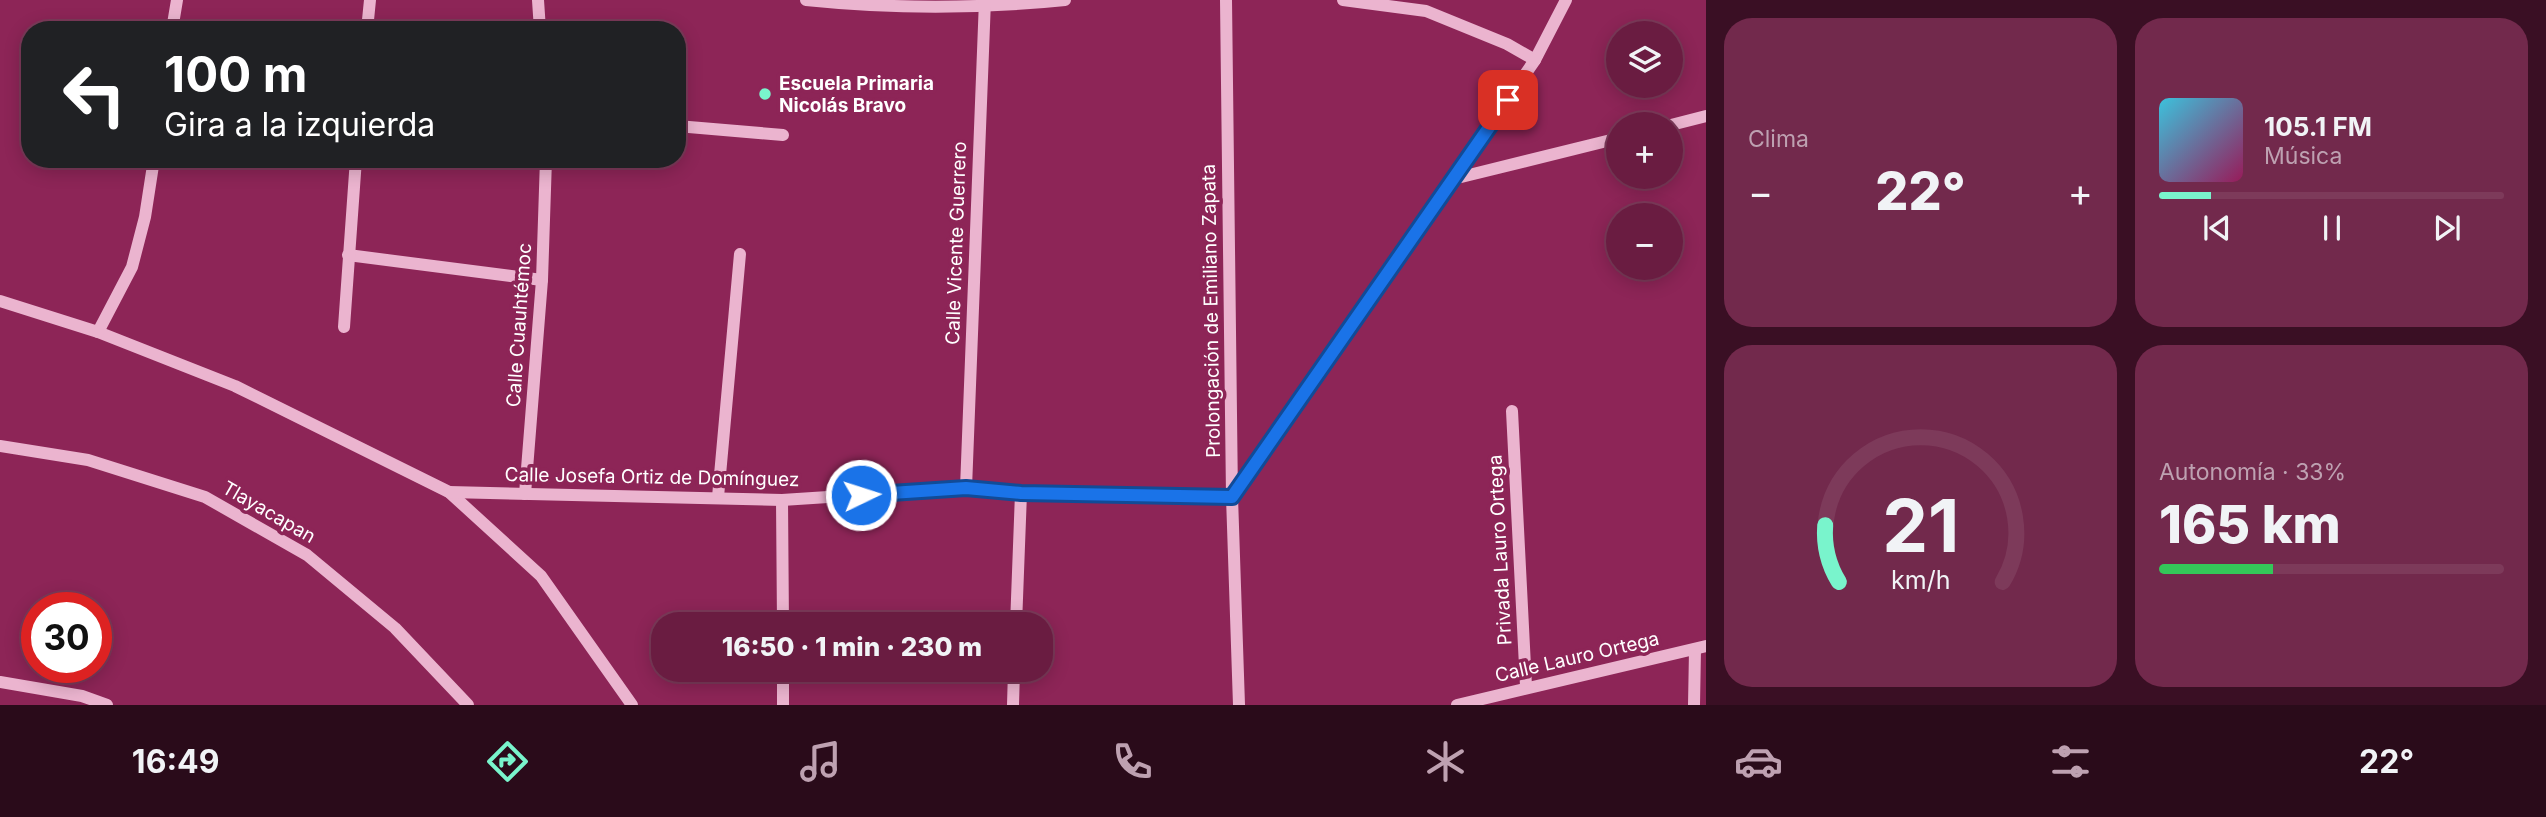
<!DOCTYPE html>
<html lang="es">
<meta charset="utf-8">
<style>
body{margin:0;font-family:Inter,sans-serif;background:#72294c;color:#f1f3f6;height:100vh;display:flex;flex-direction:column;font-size:26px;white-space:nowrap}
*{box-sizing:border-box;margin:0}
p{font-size:23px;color:#bea1b1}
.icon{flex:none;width:38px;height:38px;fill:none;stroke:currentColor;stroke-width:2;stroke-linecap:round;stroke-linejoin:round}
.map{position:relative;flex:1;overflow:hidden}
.details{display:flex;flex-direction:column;gap:18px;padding:18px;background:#3a0f24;width:840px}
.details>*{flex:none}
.banner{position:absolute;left:21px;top:21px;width:665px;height:147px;border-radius:28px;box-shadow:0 4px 18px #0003,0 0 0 2px #7d3a5a;background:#202124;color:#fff;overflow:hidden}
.tools{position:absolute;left:1606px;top:21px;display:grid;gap:14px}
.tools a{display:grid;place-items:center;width:77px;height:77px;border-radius:50%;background:#6a1c41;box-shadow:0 4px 18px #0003,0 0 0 2px #7d3a5a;font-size:35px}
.speed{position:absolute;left:21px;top:592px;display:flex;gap:14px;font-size:35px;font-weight:700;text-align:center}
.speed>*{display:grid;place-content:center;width:91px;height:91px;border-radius:50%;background:#6a1c41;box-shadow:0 4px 18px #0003,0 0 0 2px #7d3a5a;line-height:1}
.speed .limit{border:10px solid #d22;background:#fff;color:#111}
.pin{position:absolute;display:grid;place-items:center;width:60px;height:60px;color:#fff;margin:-30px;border-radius:14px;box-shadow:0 4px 10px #0006}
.me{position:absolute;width:77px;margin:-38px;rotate:86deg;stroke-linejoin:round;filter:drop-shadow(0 0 5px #0008)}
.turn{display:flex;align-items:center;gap:24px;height:147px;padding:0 28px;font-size:32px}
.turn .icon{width:91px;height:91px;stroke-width:2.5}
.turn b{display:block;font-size:49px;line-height:60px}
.big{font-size:52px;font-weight:800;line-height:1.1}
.details .widget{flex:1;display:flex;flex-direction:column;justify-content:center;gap:10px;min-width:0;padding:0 24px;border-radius:28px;background:#72294c}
.details .dial{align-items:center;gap:0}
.dial svg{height:182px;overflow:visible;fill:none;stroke:#7d3a5a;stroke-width:7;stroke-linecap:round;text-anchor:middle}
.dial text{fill:#f1f3f6;stroke:none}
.song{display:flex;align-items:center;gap:21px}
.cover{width:84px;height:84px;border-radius:10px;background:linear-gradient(135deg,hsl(190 70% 55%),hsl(330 70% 35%))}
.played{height:7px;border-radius:4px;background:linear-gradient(90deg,#79f4cc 15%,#7d3a5a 15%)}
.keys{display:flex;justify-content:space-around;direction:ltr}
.heat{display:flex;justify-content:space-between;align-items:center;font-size:38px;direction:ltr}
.charge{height:10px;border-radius:5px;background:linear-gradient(90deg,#34c759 33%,#7d3a5a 0)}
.details .tiles{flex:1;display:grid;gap:18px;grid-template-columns:repeat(2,1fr)}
.trip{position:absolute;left:651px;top:612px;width:402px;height:70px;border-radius:28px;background:#6a1c41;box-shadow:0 4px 18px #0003,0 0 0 2px #7d3a5a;font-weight:800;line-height:70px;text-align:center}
.tab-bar{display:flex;height:112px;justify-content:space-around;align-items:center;background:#2a0b1a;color:#bea1b1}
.tab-bar .icon{width:49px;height:49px}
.tab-bar .current{color:#79f4cc}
.tab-bar b{font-size:32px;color:#f1f3f6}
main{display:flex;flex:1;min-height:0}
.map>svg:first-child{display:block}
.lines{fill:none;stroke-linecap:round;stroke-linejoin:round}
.minor{stroke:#ebb4cf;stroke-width:12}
.route-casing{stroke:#114b97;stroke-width:18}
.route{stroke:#1a73e8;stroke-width:12}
.poi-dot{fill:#79f4cc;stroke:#8d2557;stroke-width:2.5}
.labels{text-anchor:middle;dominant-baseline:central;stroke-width:7;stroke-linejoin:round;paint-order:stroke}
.poi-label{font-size:19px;font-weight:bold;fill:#fff;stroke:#8d2557;text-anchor:start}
.street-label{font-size:19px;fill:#fff;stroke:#8d2557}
</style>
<main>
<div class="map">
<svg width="1706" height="705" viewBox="0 0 1706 705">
<rect width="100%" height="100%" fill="#8d2557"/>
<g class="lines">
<!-- minor -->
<g class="minor">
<polyline points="538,0 540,30"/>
<path d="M806 0C893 9 978 9 1065 0"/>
<polyline points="1226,0 1232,497 1239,705"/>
<polyline points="1343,0 1426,11 1507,44 1535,60"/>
<polyline points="172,30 177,0"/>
<polyline points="367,30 370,0"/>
<polyline points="1671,125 1706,116"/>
<polyline points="677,126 783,135"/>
<polyline points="1453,179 1619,138"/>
<polyline points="348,255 542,280"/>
<polyline points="0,301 98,332 235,386 449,492 541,576 632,705"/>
<polyline points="344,327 356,159"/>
<polyline points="98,332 132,267 145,217 154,159"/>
<polyline points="1512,411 1526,686"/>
<polyline points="0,446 88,460 205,497 307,555 395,628 468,705"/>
<polyline points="966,488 985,0"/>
<polyline points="449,492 782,500 966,488 1021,493 1232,497 1535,60 1566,0"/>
<polyline points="525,494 542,280 546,159"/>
<polyline points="718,497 740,254"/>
<polyline points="782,500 783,625"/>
<polyline points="1016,625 1021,493"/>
<polyline points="783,670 783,705"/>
<polyline points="0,682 82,696 107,705"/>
<polyline points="1013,705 1014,670"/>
<polyline points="1457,705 1706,646"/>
<polyline points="1694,705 1695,650"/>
</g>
</g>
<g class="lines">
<defs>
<polyline id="route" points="861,495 966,488 1021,493 1232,497 1508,100"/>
</defs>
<!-- route casing -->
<use href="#route" class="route-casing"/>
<!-- route -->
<use href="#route" class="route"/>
</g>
<!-- markers -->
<circle class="poi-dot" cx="765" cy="94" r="7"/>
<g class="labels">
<!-- poi labels -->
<g class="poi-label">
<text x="779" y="83">Escuela Primaria<tspan x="779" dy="22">Nicolás Bravo</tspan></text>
</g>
<!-- street labels -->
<g class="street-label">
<text transform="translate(956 243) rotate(-88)">Calle Vicente Guerrero</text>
<text transform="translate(1211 311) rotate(-91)">Prolongación de Emiliano Zapata</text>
<text transform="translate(519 325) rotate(-86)">Calle Cuauhtémoc</text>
<text transform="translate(652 477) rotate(1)">Calle Josefa Ortiz de Domínguez</text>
<text transform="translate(269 512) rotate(30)">Tlayacapan</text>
<text transform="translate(1500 550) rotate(-93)">Privada Lauro Ortega</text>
<text transform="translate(1577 657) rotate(-13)">Calle Lauro Ortega</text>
</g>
</g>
</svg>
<div class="tools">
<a><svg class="icon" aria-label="layers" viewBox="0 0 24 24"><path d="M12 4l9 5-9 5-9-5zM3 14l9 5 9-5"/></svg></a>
<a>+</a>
<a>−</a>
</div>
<div class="speed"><div class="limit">30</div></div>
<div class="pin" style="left:1508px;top:100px;background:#d93025"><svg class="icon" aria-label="arrive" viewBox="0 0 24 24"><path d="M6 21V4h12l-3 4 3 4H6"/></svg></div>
<svg class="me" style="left:861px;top:495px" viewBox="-20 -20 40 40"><circle r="17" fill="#1a73e8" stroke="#fff" stroke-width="3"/><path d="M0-11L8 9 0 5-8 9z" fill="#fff"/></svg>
<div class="trip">16:50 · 1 min · 230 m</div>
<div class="banner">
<div class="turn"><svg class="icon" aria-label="left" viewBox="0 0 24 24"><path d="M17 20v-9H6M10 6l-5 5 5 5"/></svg><div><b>100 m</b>Gira a la izquierda</div></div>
</div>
</div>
<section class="details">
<div class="tiles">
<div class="widget"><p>Clima</p>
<div class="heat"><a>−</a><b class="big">22°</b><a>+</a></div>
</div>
<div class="widget">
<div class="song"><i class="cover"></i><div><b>105.1 FM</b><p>Música</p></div></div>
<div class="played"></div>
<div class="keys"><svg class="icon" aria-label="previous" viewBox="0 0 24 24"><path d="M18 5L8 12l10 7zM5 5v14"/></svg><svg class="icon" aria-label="pause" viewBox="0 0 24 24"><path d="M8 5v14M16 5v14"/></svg><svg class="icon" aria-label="next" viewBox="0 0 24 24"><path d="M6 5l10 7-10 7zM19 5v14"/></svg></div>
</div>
<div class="widget dial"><svg viewBox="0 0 100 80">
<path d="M14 69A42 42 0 1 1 86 69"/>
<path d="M14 69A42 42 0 0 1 8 44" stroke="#79f4cc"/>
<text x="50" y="56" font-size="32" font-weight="700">21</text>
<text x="50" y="72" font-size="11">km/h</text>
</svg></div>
<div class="widget"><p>Autonomía · 33%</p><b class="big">165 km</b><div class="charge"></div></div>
</div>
</section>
</main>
<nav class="tab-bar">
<b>16:49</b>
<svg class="icon current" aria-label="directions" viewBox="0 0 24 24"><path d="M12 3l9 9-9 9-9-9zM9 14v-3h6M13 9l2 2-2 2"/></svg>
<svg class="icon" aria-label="music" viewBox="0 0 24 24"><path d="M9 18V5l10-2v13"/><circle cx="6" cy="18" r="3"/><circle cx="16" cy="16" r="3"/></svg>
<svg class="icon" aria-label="phone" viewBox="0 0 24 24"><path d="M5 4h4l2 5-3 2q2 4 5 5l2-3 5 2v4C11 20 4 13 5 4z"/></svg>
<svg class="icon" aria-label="climate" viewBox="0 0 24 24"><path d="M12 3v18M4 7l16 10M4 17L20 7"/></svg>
<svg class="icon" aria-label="car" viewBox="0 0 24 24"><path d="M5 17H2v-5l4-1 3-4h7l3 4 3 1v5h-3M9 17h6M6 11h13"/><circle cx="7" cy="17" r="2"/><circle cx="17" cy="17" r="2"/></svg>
<svg class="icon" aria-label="filters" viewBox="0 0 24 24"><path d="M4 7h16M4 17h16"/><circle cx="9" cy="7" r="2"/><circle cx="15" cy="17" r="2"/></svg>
<b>22°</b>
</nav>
